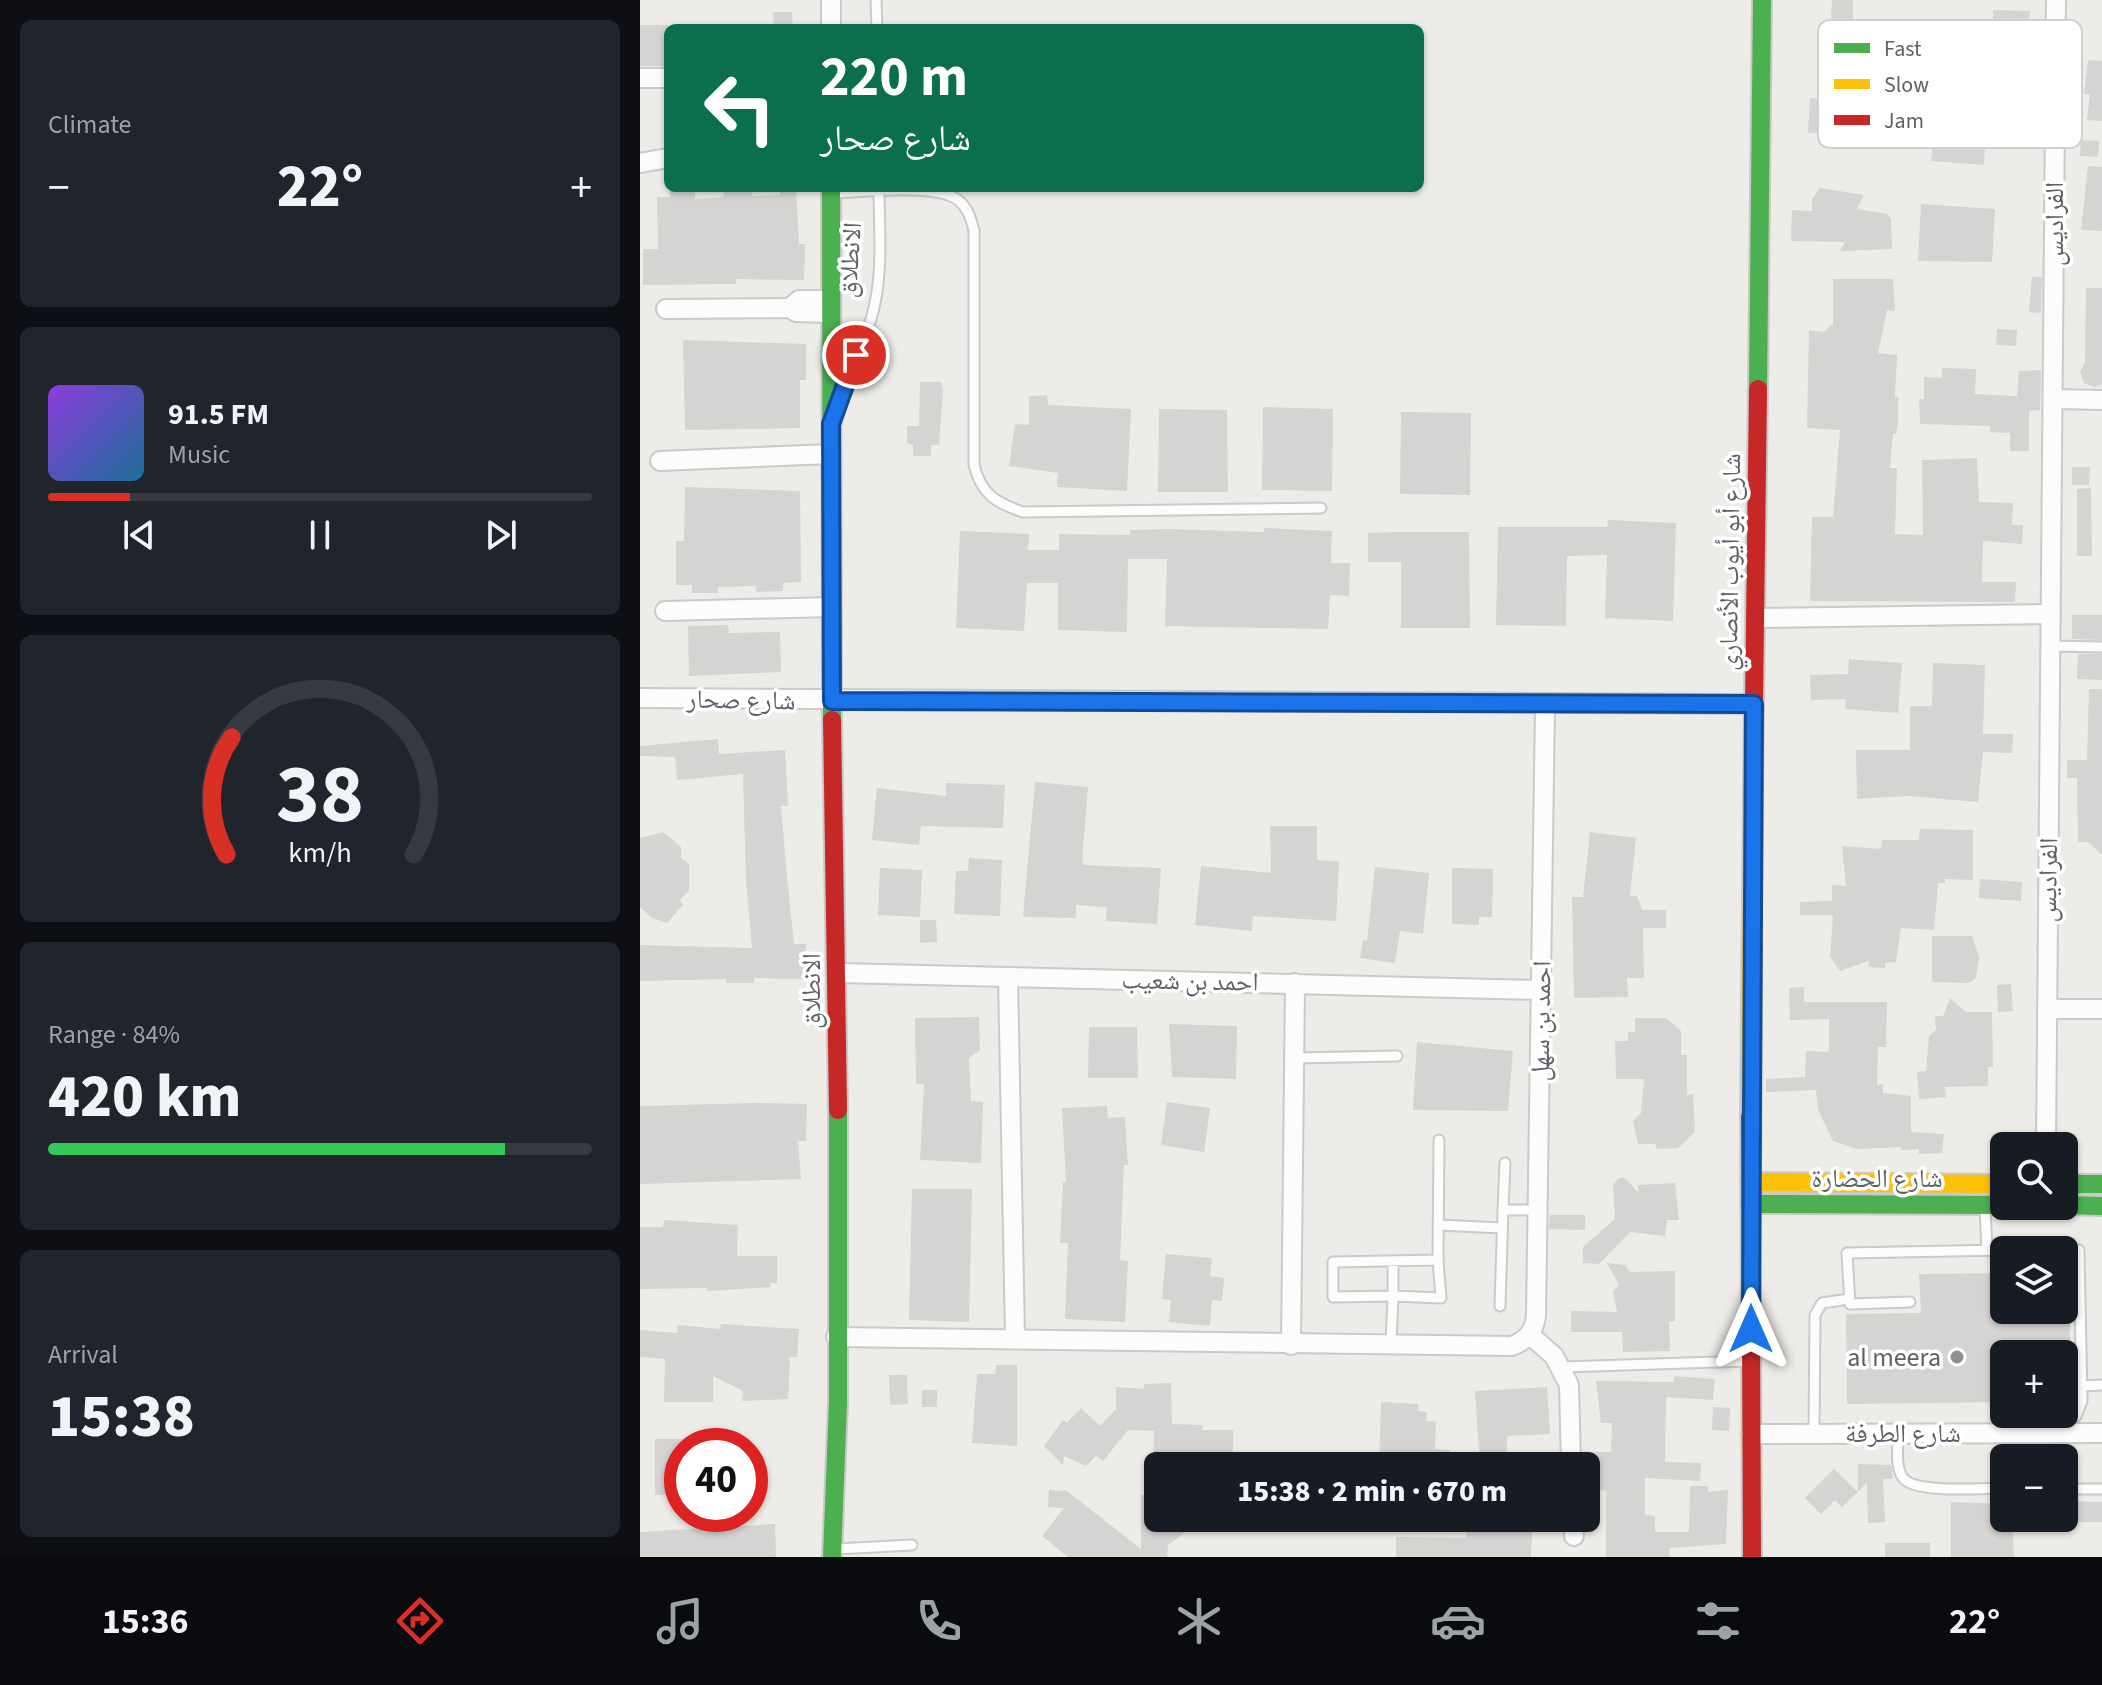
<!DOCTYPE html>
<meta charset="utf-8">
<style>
body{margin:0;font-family:"Source Sans 3","Noto Naskh Arabic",sans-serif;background:#20242c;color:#f1f3f6;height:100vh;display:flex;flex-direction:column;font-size:30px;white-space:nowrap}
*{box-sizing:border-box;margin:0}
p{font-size:26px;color:#9ea1a6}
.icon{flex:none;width:44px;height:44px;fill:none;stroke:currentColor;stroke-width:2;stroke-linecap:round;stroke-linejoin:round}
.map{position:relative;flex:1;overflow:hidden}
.details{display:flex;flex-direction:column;gap:20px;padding:20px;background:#0d0f14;width:640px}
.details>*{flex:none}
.hud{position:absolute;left:24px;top:24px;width:760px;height:168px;border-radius:12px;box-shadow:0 2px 6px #0004;background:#0b6e4f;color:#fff;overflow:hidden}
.tools{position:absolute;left:1350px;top:1132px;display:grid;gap:16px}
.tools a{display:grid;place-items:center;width:88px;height:88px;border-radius:12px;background:#171b24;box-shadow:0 2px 6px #0004;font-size:40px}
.speed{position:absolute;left:24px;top:1428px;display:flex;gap:16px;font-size:40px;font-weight:700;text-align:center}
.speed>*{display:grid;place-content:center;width:104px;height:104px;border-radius:50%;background:#171b24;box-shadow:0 2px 6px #0004;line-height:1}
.speed .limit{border:12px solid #d22;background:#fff;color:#111}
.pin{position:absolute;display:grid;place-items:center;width:68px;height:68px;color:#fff;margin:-34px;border:4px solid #fff;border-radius:50%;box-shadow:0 2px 8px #0007}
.me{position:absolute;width:88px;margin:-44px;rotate:0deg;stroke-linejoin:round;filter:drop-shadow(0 0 6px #0008)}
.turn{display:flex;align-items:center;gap:28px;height:168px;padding:0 24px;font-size:36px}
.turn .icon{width:104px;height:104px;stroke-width:2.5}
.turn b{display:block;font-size:56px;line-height:68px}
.big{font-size:60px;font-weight:800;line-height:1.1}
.details .tile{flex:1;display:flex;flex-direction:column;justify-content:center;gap:12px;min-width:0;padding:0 28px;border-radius:12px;background:#20242c}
.details .dial{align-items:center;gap:0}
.dial svg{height:208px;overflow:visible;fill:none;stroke:#363941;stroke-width:7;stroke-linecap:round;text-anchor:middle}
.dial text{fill:#f1f3f6;stroke:none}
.song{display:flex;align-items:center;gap:24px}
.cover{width:96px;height:96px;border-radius:12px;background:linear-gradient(135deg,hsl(270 70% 55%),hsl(200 70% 35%))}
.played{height:8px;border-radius:4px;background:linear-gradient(90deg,#d93025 15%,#363941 15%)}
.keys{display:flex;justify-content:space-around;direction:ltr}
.heat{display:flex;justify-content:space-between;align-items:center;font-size:44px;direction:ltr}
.charge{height:12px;border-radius:6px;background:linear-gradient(90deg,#34c759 84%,#363941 0)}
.trip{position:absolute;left:504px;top:1452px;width:456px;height:80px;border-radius:12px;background:#171b24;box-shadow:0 2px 6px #0004;font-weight:800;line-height:80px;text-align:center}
.tab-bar{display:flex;height:128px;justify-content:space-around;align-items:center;background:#090b0e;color:#9ea1a6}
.tab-bar .icon{width:56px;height:56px}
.tab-bar .selected{color:#d93025}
.tab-bar b{font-size:36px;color:#f1f3f6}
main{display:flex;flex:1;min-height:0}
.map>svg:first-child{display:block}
.building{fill:#d5d4d2}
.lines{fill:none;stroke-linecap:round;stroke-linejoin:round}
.lane-casing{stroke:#cacaca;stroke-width:13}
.street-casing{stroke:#cacaca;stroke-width:22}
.fast-casing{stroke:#c9c9c8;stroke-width:22}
.slow-casing{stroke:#c9c9c8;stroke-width:22}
.jam-casing{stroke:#c9c9c8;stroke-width:22}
.lane{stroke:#fcfcfc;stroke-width:9}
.street{stroke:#fcfcfc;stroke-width:18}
.fast{stroke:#4caf50;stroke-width:18}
.slow{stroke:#ffc107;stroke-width:18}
.jam{stroke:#c62828;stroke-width:18}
.route-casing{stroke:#114b97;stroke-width:20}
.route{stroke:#1a73e8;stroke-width:14}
.poi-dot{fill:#8f9294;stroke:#fff;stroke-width:3}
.labels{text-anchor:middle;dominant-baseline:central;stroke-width:7;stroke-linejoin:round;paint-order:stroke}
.street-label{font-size:26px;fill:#5d6266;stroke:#fff}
.poi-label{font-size:26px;fill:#5d6266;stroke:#fff;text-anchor:end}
.key{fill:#fff;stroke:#ced0d1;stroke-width:2}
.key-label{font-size:22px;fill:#5d6266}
</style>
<main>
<section class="details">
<div class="tile"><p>Climate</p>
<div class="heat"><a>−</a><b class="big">22°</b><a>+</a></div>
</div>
<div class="tile">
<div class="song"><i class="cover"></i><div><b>91.5 FM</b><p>Music</p></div></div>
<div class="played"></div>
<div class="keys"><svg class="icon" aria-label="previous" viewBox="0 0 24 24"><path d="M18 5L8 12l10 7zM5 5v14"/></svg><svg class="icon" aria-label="pause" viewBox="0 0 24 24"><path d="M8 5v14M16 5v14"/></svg><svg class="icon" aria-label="next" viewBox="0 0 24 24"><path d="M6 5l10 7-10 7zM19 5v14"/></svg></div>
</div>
<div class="tile dial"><svg viewBox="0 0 100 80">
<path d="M14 69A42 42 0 1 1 86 69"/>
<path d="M14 69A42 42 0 0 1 16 24" stroke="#d93025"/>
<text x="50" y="56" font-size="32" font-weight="700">38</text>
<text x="50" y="72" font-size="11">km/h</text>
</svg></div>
<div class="tile"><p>Range · 84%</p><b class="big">420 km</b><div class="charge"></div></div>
<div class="tile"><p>Arrival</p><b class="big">15:38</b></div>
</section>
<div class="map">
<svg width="1462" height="1557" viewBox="0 0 1462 1557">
<rect width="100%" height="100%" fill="#edece8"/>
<!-- building -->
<g class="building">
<polygon points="1192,0 1213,0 1213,31 1252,33 1249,86 1188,83"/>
<polygon points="1353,10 1390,11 1389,31 1353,30"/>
<polygon points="133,12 152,12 153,28 134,28"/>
<rect x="0" y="25" width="28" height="41"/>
<polygon points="1285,29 1339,36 1331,105 1347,106 1344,165 1291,161 1293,144 1277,143 1281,81 1278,81"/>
<polygon points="1448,60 1462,61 1462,121 1447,120 1450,94 1444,94"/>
<polygon points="1170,98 1196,100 1194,134 1168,133"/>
<polygon points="1441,140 1459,141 1458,157 1440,156"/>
<polygon points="1448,166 1462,167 1462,231 1441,230"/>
<polygon points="29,188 55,188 55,199 84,197 83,188 111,188 112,196 140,195 140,188 156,188 159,244 165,244 164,280 96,279 96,284 3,285 3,249 18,249 17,197 30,197"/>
<polygon points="1180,188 1224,195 1217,209 1247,214 1251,219 1252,249 1200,251 1205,242 1151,241 1152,210 1172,211 1172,199"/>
<polygon points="1281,204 1355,209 1352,262 1278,261"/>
<polygon points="1392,277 1402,277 1401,313 1389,312"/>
<polygon points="1193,279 1253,279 1255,311 1247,310 1238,353 1257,355 1255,397 1258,397 1258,423 1256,434 1253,434 1250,468 1257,468 1255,534 1283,535 1282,460 1337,458 1339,502 1373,503 1372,525 1383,525 1382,544 1343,541 1342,582 1376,582 1375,602 1170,601 1172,517 1193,517 1200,430 1167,428 1169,330 1183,332 1193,324"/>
<polygon points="1446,288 1462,288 1462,384 1455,387 1444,383 1440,371 1445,363"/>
<polygon points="1357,329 1377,330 1376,346 1356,345"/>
<polygon points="43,340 166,344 166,380 160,380 160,428 45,430"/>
<polygon points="1302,368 1336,369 1335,394 1377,396 1379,371 1401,370 1400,410 1389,411 1389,451 1370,451 1370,433 1350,432 1350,426 1280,424 1279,399 1284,399 1284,377 1302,378"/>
<polygon points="280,382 301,382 303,390 299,445 291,445 291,456 273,456 273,445 267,443 267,426 279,426"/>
<polygon points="407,395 408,405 491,409 487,491 417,487 418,473 369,466 375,424 389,425 389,396"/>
<polygon points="623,407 693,409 692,491 622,490"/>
<polygon points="519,409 587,410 588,492 518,492"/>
<polygon points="761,412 831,413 830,495 760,494"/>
<polygon points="1432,467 1450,467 1449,485 1432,485"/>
<polygon points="45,487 160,491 161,582 143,583 143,591 116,592 116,586 78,587 78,593 52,593 52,585 36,585 36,541 44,541"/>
<polygon points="1451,488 1452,556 1437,556 1437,489"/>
<polygon points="968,520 1036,523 1033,621 965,618 967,555 927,556 926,626 856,625 858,527 967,527"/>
<polygon points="624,528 692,531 691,563 710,563 709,596 690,595 688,629 525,626 527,559 488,559 487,632 418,630 418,583 387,583 384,631 316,628 320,531 389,534 388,550 419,550 419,534 490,535 490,530 528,529 624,532"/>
<polygon points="761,532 829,532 830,628 761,628 761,562 728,562 728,533"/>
<polygon points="1432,615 1462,615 1462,640 1432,639"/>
<polygon points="88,625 89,633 140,632 141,672 49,676 48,626"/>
<polygon points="1438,654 1462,654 1462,680 1437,679"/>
<polygon points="1209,659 1262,663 1258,713 1205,709 1206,699 1171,700 1170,675 1208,674"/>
<polygon points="1293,663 1345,665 1343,734 1373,734 1372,753 1343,752 1338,802 1268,796 1217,799 1216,750 1270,750 1270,706 1292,706"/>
<polygon points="1449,689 1462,689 1462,855 1448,842 1438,842 1437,778 1427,778 1427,760 1447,760"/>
<polygon points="78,739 79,754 145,750 148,806 141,806 147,877 154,944 166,944 166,979 114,978 114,983 86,983 86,979 0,981 0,945 112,948 106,881 103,774 37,780 35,757 0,756 0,746"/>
<polygon points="395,782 448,787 442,861 444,865 521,868 517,924 466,921 467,907 436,905 436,918 383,917"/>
<polygon points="306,783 365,785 363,828 281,826 279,845 232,840 237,788 306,796"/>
<polygon points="630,826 677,826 677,860 699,862 696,921 613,916 612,931 555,925 561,866 631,873"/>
<polygon points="1280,829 1333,830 1333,880 1305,879 1305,883 1298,883 1294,930 1261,928 1256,962 1245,963 1245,968 1228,967 1229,961 1200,971 1190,957 1193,915 1160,915 1160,902 1192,901 1192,885 1206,886 1202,846 1241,849 1242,840 1279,840"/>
<polygon points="23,832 41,847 41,858 49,864 49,890 40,900 43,905 27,923 12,918 0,907 0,838"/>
<polygon points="950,832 996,838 990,896 997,896 1002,910 1026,910 1026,928 1003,928 1004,978 987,978 988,997 934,998 932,897 943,897"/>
<polygon points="329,858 362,860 360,916 314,914 316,871 328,871"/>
<polygon points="735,867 789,873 783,934 760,931 755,963 720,958 723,940 727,941"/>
<polygon points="240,868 282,870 280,917 238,915"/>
<polygon points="812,868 853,869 852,917 839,917 839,925 812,924"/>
<polygon points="1340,879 1382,882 1381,901 1339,898"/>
<polygon points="280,920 296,920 297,942 280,943"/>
<polygon points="1292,936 1332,936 1339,957 1336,978 1330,983 1292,982"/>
<polygon points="1371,984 1373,1011 1358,1012 1357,985"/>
<polygon points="1164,987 1164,1002 1247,1002 1246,1047 1238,1047 1237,1085 1243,1084 1243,1093 1271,1096 1271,1132 1304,1134 1302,1153 1279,1154 1279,1149 1261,1150 1261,1147 1217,1149 1193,1141 1178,1110 1176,1090 1126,1092 1126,1079 1165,1077 1166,1051 1189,1052 1189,1019 1150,1020 1149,988"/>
<polygon points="1310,998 1326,1012 1352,1012 1353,1067 1348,1067 1348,1086 1305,1087 1306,1097 1279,1099 1277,1072 1286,1071 1289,1036 1296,1030 1295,1016 1303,1016"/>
<polygon points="339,1017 340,1050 329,1058 331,1101 343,1102 341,1163 280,1160 284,1084 276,1084 275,1018"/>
<polygon points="995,1018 1026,1018 1041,1031 1041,1055 1047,1055 1047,1095 1053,1094 1055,1132 1038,1148 1017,1149 1015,1144 998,1144 993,1121 1001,1113 1004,1079 976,1079 975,1041 988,1041 988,1032 995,1032"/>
<polygon points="529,1024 597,1026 596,1079 532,1077"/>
<polygon points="449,1027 497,1027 498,1078 448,1078"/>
<polygon points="777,1042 873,1051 868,1111 773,1110"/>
<polygon points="527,1102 570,1108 564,1152 521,1145"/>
<polygon points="116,1103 167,1104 166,1141 158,1141 161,1179 0,1184 0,1106"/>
<polygon points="467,1106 468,1118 485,1117 488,1165 484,1165 480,1260 488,1261 485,1322 425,1319 428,1243 420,1243 423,1182 426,1182 422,1108"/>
<polygon points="979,1178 985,1178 998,1192 998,1185 1035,1183 1039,1220 1027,1220 1025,1236 990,1232 959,1264 943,1263 943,1247 975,1219 973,1185"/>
<polygon points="272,1189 332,1189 329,1322 269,1320"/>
<polygon points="910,1215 945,1215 945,1230 909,1229"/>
<polygon points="24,1220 98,1225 97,1256 137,1256 137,1283 130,1283 131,1287 67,1291 67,1288 0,1289 0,1227 23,1227"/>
<polygon points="526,1254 572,1258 570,1276 584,1278 582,1301 572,1300 570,1326 529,1322 531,1300 522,1299"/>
<polygon points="967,1263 985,1265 990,1272 1035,1271 1035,1321 1029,1322 1030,1351 983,1352 982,1332 931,1332 931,1311 977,1312 973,1292 979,1285"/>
<polygon points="1364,1273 1364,1310 1430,1310 1430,1354 1364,1354 1364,1402 1207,1404 1206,1314 1281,1313 1279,1274"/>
<polygon points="81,1324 159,1329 157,1357 150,1357 148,1399 102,1401 103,1391 73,1376 73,1402 24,1402 25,1359 0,1357 0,1330 37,1333 38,1325 80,1329"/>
<polygon points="356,1365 377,1365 377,1446 332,1443 337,1374 355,1374"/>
<polygon points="249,1375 267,1375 268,1404 250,1405"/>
<polygon points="1034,1376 1075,1379 1073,1400 1026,1397 1025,1462 1061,1463 1060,1481 1005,1478 1005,1515 1015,1516 1015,1532 1049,1532 1050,1486 1068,1486 1068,1492 1088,1490 1086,1544 1030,1548 1029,1557 966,1557 966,1491 946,1487 946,1466 943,1466 943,1452 971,1452 972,1423 961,1423 956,1381 1034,1382"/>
<polygon points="531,1383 532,1424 563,1425 562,1430 593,1430 593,1455 562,1456 562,1466 513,1466 514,1431 488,1430 463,1461 456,1456 446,1466 424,1456 423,1465 404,1446 423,1420 427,1423 441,1408 460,1426 476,1409 476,1387 504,1389 504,1384"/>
<polygon points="907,1387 910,1434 867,1436 867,1466 840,1466 835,1391"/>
<rect x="282" y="1390" width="15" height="17"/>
<polygon points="741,1402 778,1404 778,1411 787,1412 786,1421 796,1422 795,1449 810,1450 809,1466 739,1466"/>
<polygon points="1073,1407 1090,1408 1089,1431 1072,1430"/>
<rect x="15" y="1439" width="27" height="56"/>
<polygon points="1218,1464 1251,1465 1253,1479 1243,1479 1245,1522 1228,1523 1227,1483 1202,1507 1195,1500 1181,1514 1165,1498 1194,1469 1218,1492"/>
<polygon points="409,1490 427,1491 501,1549 501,1495 518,1494 518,1518 549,1518 547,1531 528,1545 527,1557 428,1557 402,1536 424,1508 408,1507"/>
<polygon points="1424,1501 1462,1502 1462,1522 1424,1522"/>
<polygon points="1311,1502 1364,1504 1364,1518 1372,1518 1374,1557 1311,1557"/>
<polygon points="827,1518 893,1518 891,1557 756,1557 756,1537 826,1538"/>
<polygon points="135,1524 136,1557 0,1557 0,1532"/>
<rect x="1245" y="1543" width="45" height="14"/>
</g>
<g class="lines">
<defs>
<g id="lane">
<polyline points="236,0 237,28"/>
<path d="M195 193C224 192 291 184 315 198 327 205 331 218 334 231V465C341 494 356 503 383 512L681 508"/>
<path d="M200 394C210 368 223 345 231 319 244 276 239 232 239 188"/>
<polyline points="1411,646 1462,647"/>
<polyline points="654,1058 757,1056"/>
<polyline points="1345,1206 1347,1250"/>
<polyline points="863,1210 865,1163"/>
<polyline points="798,1225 862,1228"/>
<polyline points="1394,1250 1439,1250 1442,1401 1436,1416 1422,1429"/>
<polyline points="798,1260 799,1140"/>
<polyline points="1270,1302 1210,1304 1207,1253 1364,1250"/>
<polyline points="860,1306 863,1210 898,1210"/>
<polyline points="751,1344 753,1296 693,1297 693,1262 798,1260 801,1298 753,1296 753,1261"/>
<polyline points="922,1367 1108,1361"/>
<polyline points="1441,1386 1462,1385"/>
<polyline points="1174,1434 1175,1315 1182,1303 1209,1299"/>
<path d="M1258 1434C1258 1447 1255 1467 1263 1478 1275 1494 1344 1488 1364 1488"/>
<polyline points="1424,1489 1462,1489"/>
<polyline points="196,1549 272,1545"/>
</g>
<g id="street">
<polyline points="191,0 191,28"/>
<polyline points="0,78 28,78"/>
<polyline points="0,163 28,158"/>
<polyline points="150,308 159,300 189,300"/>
<polyline points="26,309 150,308 156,312 189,313"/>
<polyline points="1413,399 1462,400"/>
<polyline points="20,461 191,454"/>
<polyline points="25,611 191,607"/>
<polyline points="1116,618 1411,614"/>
<polyline points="0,698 1114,704"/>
<polyline points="198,973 901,990"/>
<polyline points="368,977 375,1337"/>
<polyline points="1407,1009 1462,1009"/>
<polyline points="1406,1146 1416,0"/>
<polyline points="890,1335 914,1356 929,1385 931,1466"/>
<path d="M196 1337C421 1338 646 1343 872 1346 887 1340 894 1332 896 1316L905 706"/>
<polyline points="651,1345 655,983"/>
<polyline points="1111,1434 1462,1433"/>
<polyline points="933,1518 934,1536"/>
</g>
<g id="fast">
<polyline points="191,188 192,720"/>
<polyline points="1118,389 1122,0"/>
<polyline points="1424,1184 1462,1184"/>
<polyline points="1110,1204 1364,1205"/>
<polyline points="1424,1205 1462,1206"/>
<polyline points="192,1557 198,1402 198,1110"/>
</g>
<g id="slow">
<polyline points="1110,1117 1113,782"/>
<polyline points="1110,1182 1364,1184"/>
</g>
<g id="jam">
<polyline points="192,720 198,1110"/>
<polyline points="1113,782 1118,389"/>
<polyline points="1110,1117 1112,1557"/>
</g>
</defs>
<!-- lane casing -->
<use href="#lane" class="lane-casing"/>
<!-- street casing -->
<use href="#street" class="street-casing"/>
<!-- fast casing -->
<use href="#fast" class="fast-casing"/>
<!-- slow casing -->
<use href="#slow" class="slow-casing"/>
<!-- jam casing -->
<use href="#jam" class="jam-casing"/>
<!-- lane -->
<use href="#lane" class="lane"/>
<!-- street -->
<use href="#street" class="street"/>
<!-- fast -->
<use href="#fast" class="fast"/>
<!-- slow -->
<use href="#slow" class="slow"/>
<!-- jam -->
<use href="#jam" class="jam"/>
</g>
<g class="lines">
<defs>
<polyline id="route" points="216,355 191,424 192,701 1114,704 1111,1329"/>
</defs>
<!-- route casing -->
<use href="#route" class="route-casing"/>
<!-- route -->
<use href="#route" class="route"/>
</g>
<!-- markers -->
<circle class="poi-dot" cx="1317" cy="1357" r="8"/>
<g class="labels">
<!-- street labels -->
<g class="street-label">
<text transform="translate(1414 224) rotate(-90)">الفراديس</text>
<text transform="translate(210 260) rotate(-86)">الانطلاق</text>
<text transform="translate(1090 562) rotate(-89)">شارع أبو أيوب الأنصاري</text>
<text transform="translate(101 700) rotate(1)">شارع صحار</text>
<text transform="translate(1408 880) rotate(-89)">الفراديس</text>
<text transform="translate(550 981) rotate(1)">احمد بن شعيب</text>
<text transform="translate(171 991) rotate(-90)">الانطلاق</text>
<text transform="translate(901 1021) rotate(-89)">احمد بن سهل</text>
<text x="1237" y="1178">شارع الحضارة</text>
<text x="1263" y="1433">شارع الطرفة</text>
</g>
<!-- poi labels -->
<g class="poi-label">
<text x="1301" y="1357">al meera</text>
</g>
</g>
<!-- legend -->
<rect x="1178" y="20" width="264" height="128" rx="12" class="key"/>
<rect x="1194" y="43" width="36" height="10" fill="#4caf50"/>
<rect x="1194" y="79" width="36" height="10" fill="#ffc107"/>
<rect x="1194" y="115" width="36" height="10" fill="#c62828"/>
<g class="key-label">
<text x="1244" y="56">Fast</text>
<text x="1244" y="92">Slow</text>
<text x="1244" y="128">Jam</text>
</g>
</svg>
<div class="tools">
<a><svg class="icon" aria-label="search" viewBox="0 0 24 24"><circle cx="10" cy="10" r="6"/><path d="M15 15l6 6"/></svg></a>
<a><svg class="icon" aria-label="layers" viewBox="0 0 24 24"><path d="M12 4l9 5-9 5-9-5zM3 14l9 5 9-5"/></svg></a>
<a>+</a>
<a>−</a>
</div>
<div class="speed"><div class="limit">40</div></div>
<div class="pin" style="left:216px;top:355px;background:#d93025"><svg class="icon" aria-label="arrive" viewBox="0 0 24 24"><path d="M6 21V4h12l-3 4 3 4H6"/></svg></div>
<svg class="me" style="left:1111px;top:1329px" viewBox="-20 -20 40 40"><path d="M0-17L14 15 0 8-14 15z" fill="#1a73e8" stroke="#fff" stroke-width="4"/></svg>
<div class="trip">15:38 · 2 min · 670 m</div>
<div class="hud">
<div class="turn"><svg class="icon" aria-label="left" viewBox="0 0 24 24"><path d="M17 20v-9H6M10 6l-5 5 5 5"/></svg><div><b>220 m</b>شارع صحار</div></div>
</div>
</div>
</main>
<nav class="tab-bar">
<b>15:36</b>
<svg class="icon selected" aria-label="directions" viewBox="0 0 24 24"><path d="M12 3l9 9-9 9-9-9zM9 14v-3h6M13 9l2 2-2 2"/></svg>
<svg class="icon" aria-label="music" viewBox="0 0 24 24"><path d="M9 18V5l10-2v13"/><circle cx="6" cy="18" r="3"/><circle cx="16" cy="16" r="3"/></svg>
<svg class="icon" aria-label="phone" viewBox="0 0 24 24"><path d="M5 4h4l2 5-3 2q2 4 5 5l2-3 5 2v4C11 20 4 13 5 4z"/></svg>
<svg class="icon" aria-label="climate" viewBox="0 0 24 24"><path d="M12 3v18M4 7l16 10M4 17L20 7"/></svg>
<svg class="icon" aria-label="car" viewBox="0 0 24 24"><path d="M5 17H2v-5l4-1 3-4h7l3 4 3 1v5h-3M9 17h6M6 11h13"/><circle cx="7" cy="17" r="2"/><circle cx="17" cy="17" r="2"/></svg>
<svg class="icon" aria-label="filters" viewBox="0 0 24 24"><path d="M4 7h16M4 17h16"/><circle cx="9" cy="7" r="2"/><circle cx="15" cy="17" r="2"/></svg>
<b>22°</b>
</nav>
